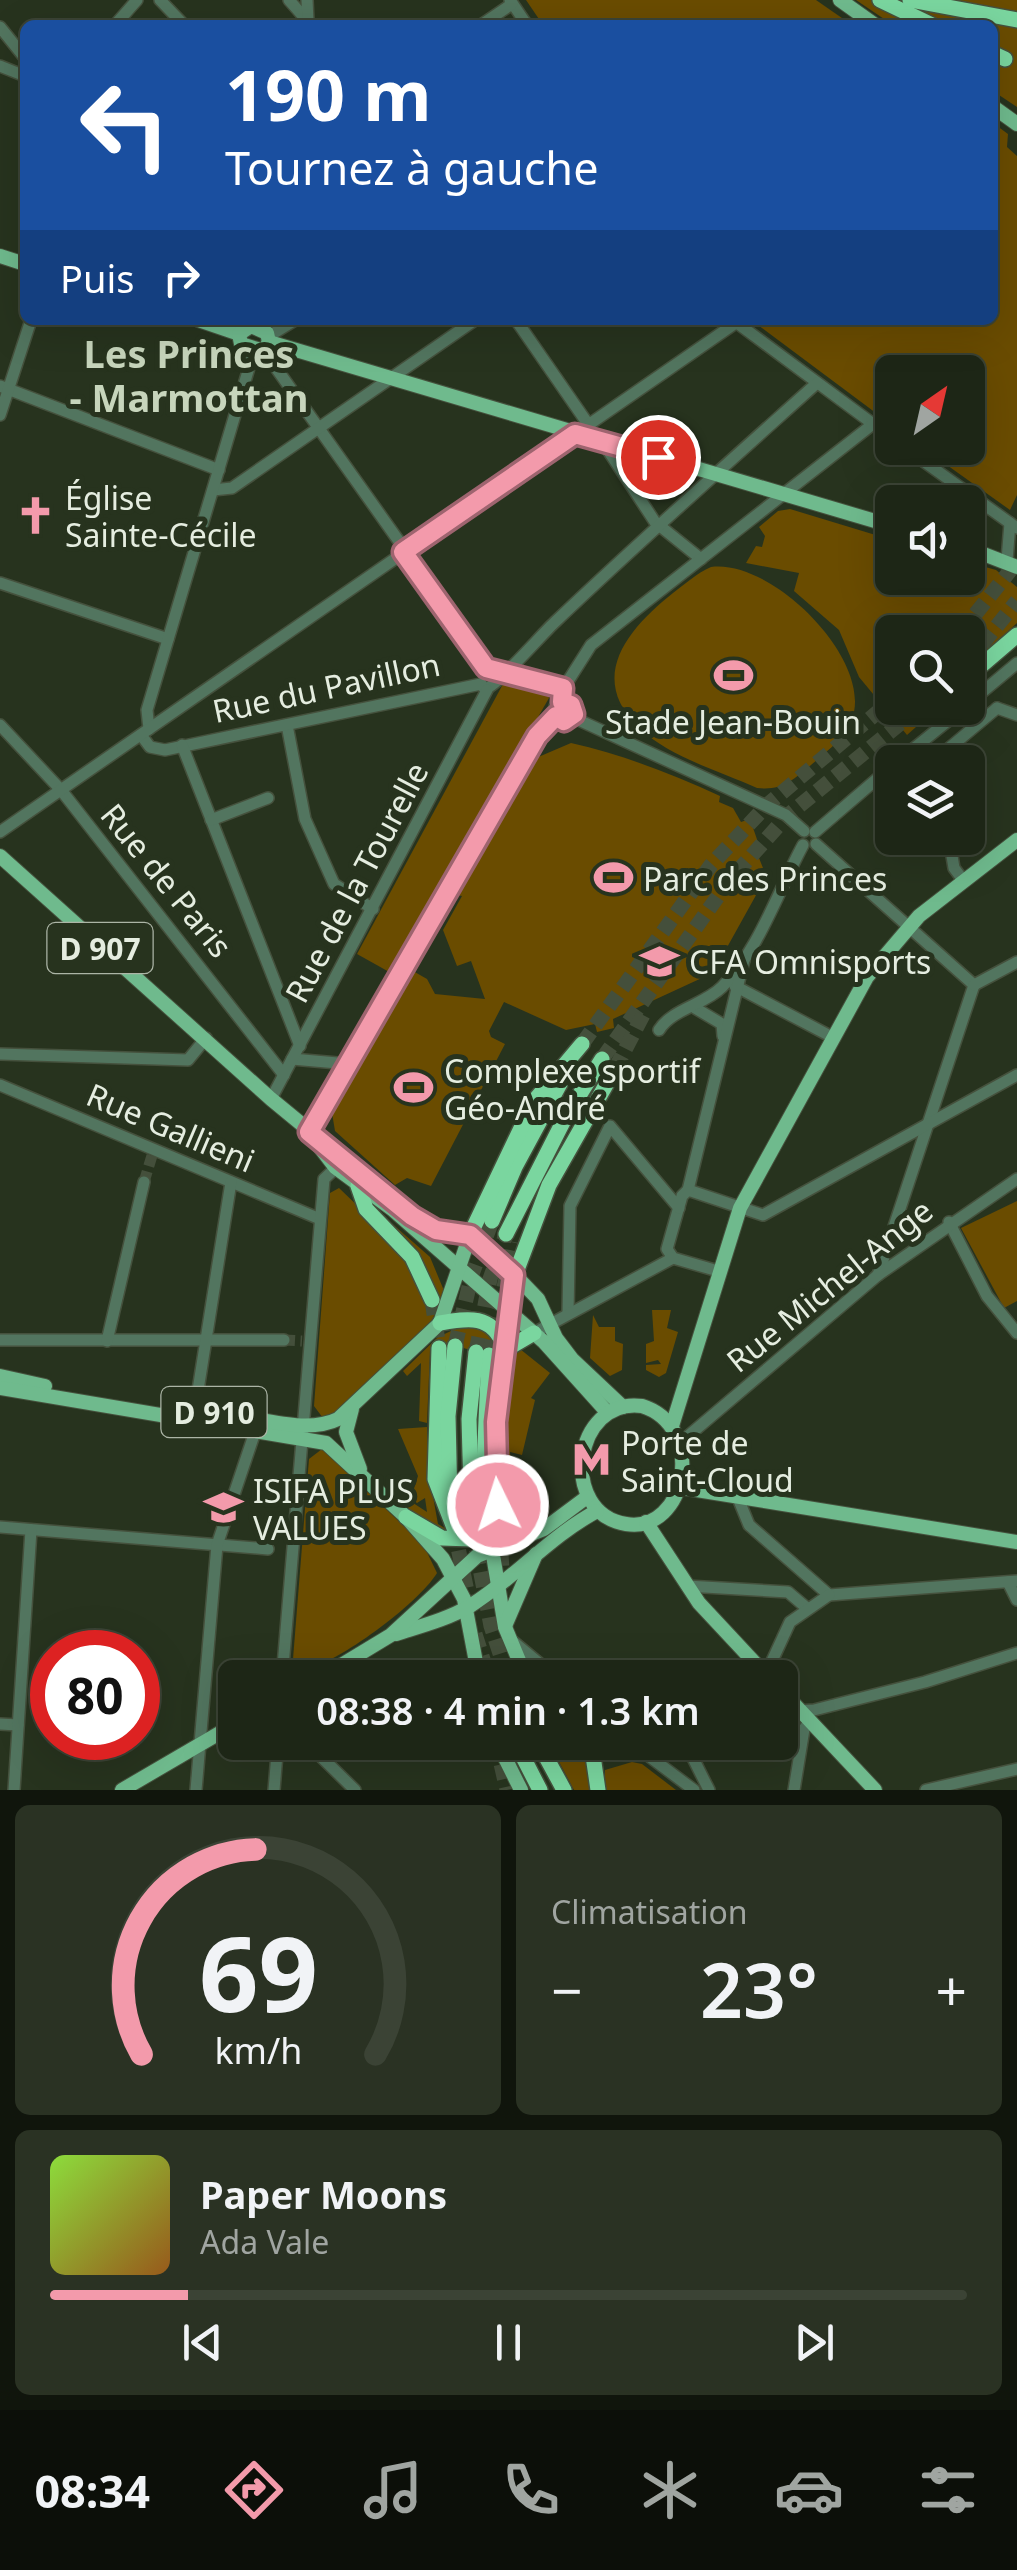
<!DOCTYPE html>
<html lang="fr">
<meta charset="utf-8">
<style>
body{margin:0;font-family:"Noto Sans",sans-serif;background:#2a3223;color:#f1f3f6;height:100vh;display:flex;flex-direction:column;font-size:38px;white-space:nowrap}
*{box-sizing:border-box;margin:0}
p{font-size:32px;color:#a0a5a1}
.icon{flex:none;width:55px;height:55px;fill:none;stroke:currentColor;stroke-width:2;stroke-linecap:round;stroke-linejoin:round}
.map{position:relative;height:1790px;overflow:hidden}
.details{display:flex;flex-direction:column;gap:15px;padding:15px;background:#10150c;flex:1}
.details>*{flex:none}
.guide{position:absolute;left:20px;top:20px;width:978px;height:305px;border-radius:15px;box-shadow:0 10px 40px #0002,0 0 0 2px #3b4335;background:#1a4fa0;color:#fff;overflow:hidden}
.needle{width:65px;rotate:34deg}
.tools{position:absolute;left:875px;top:355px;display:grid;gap:20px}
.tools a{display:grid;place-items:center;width:110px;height:110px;border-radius:15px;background:#1d2616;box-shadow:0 10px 40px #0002,0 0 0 2px #3b4335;font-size:50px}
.speed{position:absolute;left:30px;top:1630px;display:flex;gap:20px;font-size:50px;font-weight:700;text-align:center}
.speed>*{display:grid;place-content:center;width:130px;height:130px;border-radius:50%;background:#1d2616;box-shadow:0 10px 40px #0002,0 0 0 2px #3b4335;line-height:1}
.speed .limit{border:15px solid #d22;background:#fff;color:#111}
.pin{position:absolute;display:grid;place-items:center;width:85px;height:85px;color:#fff;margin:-42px;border:5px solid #fff;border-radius:50%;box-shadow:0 2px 10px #0007}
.me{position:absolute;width:110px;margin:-55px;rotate:356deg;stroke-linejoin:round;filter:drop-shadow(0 0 8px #0008)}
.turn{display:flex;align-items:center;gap:35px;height:210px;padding:0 40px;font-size:45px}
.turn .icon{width:130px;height:130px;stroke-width:2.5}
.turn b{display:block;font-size:70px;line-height:85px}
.then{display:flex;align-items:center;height:95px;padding:0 40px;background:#0003;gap:20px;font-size:38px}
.big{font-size:75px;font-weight:600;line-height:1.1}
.details .tile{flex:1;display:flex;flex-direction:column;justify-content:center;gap:15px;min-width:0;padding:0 35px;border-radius:15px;background:#2a3223}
.details .dial{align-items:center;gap:0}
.dial svg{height:260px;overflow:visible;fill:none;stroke:#3b4335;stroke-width:7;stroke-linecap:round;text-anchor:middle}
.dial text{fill:#f1f3f6;stroke:none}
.song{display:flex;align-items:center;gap:30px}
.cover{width:120px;height:120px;border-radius:15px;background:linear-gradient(135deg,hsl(90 70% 55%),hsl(30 70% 35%))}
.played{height:10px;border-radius:5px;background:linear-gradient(90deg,#f39aab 15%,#3b4335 15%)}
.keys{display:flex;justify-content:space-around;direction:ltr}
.heat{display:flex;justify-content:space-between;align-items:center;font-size:55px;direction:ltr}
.details .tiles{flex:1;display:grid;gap:15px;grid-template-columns:1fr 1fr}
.tile:last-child{grid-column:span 2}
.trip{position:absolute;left:218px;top:1660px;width:580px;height:100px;border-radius:15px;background:#1d2616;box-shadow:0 10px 40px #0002,0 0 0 2px #3b4335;font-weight:600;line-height:100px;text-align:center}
.tabs{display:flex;height:160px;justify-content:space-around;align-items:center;background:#0c0f09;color:#a0a5a1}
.tabs .icon{width:70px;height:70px}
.tabs .active{color:#f39aab}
.tabs b{font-size:45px;color:#f1f3f6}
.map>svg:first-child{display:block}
.green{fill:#6a4c00}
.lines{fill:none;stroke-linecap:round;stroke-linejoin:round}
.minor-tunnel{stroke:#444f3b;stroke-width:11;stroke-dasharray:11 5.5;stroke-linecap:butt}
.highway-tunnel{stroke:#444f3b;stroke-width:15;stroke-dasharray:15 8;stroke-linecap:butt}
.minor-casing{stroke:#45513d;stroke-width:14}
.major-casing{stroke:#45513d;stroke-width:16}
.highway-casing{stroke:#45513d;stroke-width:18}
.minor{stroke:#52755f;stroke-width:11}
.major{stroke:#6fba8d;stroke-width:14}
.highway{stroke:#7ad69f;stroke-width:15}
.route-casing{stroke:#9e646f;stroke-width:25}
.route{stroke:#f39aab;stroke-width:18}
.labels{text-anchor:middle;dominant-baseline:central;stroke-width:10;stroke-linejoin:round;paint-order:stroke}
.shield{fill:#27331e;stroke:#acb5a6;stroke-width:2.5}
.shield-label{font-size:30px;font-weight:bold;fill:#e5ede0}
.poi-label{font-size:32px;fill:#e5ede0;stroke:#27331e;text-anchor:start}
.street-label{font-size:32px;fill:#e5ede0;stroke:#27331e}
.quarter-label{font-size:38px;font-weight:bold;fill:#c7d5bc;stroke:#27331e}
</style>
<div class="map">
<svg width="1017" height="1790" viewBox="0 0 1017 1790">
<rect width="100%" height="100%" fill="#27331e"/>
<!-- green -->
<g class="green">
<polygon points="526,0 816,0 852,25 543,25"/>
<polygon points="856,0 1017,0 1017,107 993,91 992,25 893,25"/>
<polygon points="993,123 1008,134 1007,147 1017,156 1017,495 1010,510 923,448 968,448 968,372 892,372 892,425 754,322 992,320"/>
<polygon points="790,509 892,540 892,578 968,578 968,562 996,570 1017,587 1017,623 968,668 968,632 892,632 892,708 922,708 909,718 916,727 907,735 859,677 839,630 794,591 799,573 746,563 756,546 762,547 765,536 759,527 778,511"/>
<path d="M711 567C770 559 866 653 854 712 850 735 827 751 811 765 793 780 782 791 757 788 719 771 670 757 639 728 586 677 629 628 673 593 685 584 697 573 711 567Z"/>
<polygon points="513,680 545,689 549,698 391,973 357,954 503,684"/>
<path d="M571 743C621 754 672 774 720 796L719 802 733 808 741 822 750 819 761 851 757 853 763 868 753 888H760L725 951 704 977 613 1019 614 1028 597 1032 595 1024 566 1030 504 1002 489 1031 491 1037 505 1044 431 1186 407 1178 395 1185 335 1131 332 1113 413 971 427 979 435 994 485 999 471 961 457 966 443 930 462 896 457 895 536 758Z"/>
<polygon points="339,1188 392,1239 435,1300 372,1206 430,1257 445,1293 432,1320 334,1415 323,1418 314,1406 330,1193"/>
<polygon points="1017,1201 1017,1301 1004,1308 961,1228"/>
<polygon points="652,1310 671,1310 667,1328 678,1332 666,1373 659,1377 646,1370 646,1365 661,1364 658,1360 646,1363 646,1344 654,1341"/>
<polygon points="593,1315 599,1327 615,1327 615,1341 623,1344 622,1370 610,1376 590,1358"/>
<polygon points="464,1325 483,1329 495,1343 496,1357 449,1344 430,1351 427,1423 419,1421 421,1363 407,1376 403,1371 438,1337"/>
<polygon points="520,1349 550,1373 531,1398 535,1400 522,1455 510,1452 512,1477 521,1484 526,1522 522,1525 508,1522 513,1519 511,1506 498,1519 493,1510 511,1358"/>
<path d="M427 1427 428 1469 438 1524 448 1530 477 1526C451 1543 425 1524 406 1506L410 1501 427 1512 425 1498 417 1503 411 1498 418 1476 398 1429Z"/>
<path d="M322 1449 423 1544 437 1573C418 1604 338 1663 304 1670L293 1659 309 1459Z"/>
<polygon points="549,1743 586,1743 592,1790 574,1790"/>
<polygon points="632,1762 642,1764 676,1790 605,1790 605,1770"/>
</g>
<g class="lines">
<!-- minor-tunnel -->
<g class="minor-tunnel">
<polyline points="144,1182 154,1149"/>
<polyline points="284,1340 302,1341"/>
</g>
<!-- highway-tunnel -->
<g class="highway-tunnel">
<polyline points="961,632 1017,562"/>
<polyline points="968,662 1017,601"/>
<polyline points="582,1044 711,865 766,806 892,700"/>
<polyline points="602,1059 729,881 787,816 919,708"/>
<polyline points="615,1069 643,1015"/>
<polyline points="432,1300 439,1348"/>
<polyline points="455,1346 472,1274 492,1221"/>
<polyline points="476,1352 490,1279 506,1234"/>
<polyline points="489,1355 514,1242"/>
<polyline points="498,1505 503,1586"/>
<polyline points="472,1527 491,1626 508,1678"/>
<polyline points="454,1528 470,1606"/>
<polyline points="475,1634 489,1678"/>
<polyline points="496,1742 507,1790"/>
</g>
<defs>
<g id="minor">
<polyline points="160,0 184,25"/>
<polyline points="289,0 311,25"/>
<polyline points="307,0 308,21"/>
<polyline points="510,0 527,25"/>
<polyline points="115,25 137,0"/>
<polyline points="481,25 512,4"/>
<polyline points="0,27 25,58"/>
<polyline points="0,66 25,76"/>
<polyline points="516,320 588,424"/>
<polyline points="733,320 892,438"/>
<polyline points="269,336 295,320"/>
<polyline points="264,351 491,671"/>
<polyline points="0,386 219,470"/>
<polyline points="0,415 31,320"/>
<polyline points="602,441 655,522 701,559"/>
<polyline points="905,448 1017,528"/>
<polyline points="213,490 232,488 475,320"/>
<polyline points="1007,560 1010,523"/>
<polyline points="0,583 168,639"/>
<polyline points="500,672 563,689"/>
<path d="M481 684 485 689C495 688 542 634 555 622 641 540 729 462 817 383"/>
<circle cx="564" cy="711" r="10"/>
<polyline points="562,702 563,689 591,645 873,424"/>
<polyline points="968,704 1017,663"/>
<polyline points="997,708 1017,715"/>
<polyline points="572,717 786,815 804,831"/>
<polyline points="0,725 61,790 284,1075"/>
<polyline points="287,725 305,819 334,884 373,909"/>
<polyline points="149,729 147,710 254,351"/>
<polyline points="141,735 150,747 165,750 481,684"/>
<polyline points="182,745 300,1046"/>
<polyline points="936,759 997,708"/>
<polyline points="897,762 964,708"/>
<polyline points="211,820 268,798"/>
<polyline points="0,832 740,320"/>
<polyline points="815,832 892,766"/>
<polyline points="949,838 954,868 963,880"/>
<polyline points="816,844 974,985 878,1275"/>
<polyline points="974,985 1017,962"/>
<polyline points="735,986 834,1038"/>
<polyline points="695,1008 722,1024 723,1036"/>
<path d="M659 1030C672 1009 704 1005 722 987 759 950 778 891 803 845"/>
<polyline points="0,1054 188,1060 206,1038"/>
<polyline points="292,1059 349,1064"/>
<polyline points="0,1085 320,1219"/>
<polyline points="271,1099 487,690"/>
<polyline points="309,1132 537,737 556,716"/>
<polyline points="688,1190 763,1215 1017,1075"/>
<polyline points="949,1222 987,1296 1017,1333"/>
<polyline points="718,1271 673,1258 667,1249 682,1196 688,1190 744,960"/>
<polyline points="568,1314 570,1206 610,1126 679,1208"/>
<polyline points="534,1333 673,1258"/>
<polyline points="0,1340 284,1340"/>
<polyline points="107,1341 144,1182"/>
<polyline points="195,1409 231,1182"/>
<polyline points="681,1442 878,1275 1017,1179"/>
<polyline points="738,1498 749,1525 829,1595"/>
<polyline points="0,1527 268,1549"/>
<polyline points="1008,1582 1017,1600"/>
<polyline points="687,1586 788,1592 808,1609"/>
<polyline points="829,1595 1017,1581"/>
<polyline points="510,1639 557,1678"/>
<polyline points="766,1674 790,1622 829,1595"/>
<polyline points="282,1678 324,1179 339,1165"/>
<polyline points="780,1712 814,1710 925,1682 1017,1653"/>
<polyline points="0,1724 18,1725"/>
<polyline points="306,1742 355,1790"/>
<polyline points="641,1742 650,1757 694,1790"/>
<polyline points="685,1742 709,1790"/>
<polyline points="14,1790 31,1530"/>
<polyline points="196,1790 217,1545 256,1429"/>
<polyline points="274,1790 278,1742"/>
<polyline points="794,1790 804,1729 810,1721"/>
<polyline points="926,1790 1017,1769"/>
</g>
<g id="major">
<polyline points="840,0 875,25"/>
<polyline points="992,106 1017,124"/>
<polyline points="0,256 25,264"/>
<polyline points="198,320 239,334"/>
<polyline points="239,334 241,344 264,351 269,342"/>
<polyline points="239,334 251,326 267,333 269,342"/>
<polyline points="269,342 892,526"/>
<polyline points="968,548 1017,567"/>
<polyline points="0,856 271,1099 413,1216 436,1230 470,1235 515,1275 538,1299 556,1338 572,1359 623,1407"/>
<polyline points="312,1137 335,1167 392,1209 544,1342 607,1412"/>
<polyline points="509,1314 515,1275"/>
<polyline points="0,1376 45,1386"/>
<polyline points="0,1388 326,1443 406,1517 443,1559 464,1599 479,1678"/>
<path d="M642 1406C707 1426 687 1534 626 1524 558 1513 573 1397 642 1406Z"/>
<polyline points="352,1409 346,1432 360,1469"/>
<path d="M229 1414C261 1419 308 1434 338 1419L440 1323 470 1235"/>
<polyline points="672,1426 740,1208 867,977 919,916 1017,840"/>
<polyline points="678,1487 1017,1542"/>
<polyline points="646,1522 699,1603 769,1678"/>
<polyline points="492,1549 505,1627 525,1675"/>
<polyline points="505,1626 536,1554"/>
<path d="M396 1634C421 1626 448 1619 470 1606 516 1577 549 1537 597 1511"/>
<polyline points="320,1678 391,1635 477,1556 544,1529 587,1497"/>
<polyline points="498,1678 511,1672 525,1675"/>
<polyline points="780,1689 875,1790"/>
<polyline points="497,1742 521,1790"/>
<polyline points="122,1790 235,1724"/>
</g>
<g id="highway">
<polyline points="880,0 932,25"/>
<polyline points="910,0 1017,20"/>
<polyline points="992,53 1005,59"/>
<polyline points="968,677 1017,635"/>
<polyline points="358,1186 366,1209 412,1257 432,1300"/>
<polyline points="492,1221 515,1167 568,1069"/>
<polyline points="506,1234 565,1118 602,1059"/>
<polyline points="470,1235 534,1101 582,1044"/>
<polyline points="515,1275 549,1185 615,1069"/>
<path d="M440 1323C468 1318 492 1314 504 1346"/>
<polyline points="439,1348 435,1479 454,1528"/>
<polyline points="505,1350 534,1333"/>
<polyline points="489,1355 484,1465 492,1549"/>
<polyline points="450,1501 448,1416 455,1346"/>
<polyline points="498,1505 496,1422 509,1314"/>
<polyline points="406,1517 442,1538 471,1539 488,1520 523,1538"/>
<polyline points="472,1527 469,1419 476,1352"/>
<polyline points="525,1675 528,1678"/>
<polyline points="591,1742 598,1790"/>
<polyline points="540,1746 564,1790"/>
<polyline points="522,1755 540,1790"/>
</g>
</defs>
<!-- minor casing -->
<use href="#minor" class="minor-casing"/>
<!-- major casing -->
<use href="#major" class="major-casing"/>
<!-- highway casing -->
<use href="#highway" class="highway-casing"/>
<!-- minor -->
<use href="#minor" class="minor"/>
<!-- major -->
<use href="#major" class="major"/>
<!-- highway -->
<use href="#highway" class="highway"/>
</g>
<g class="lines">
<defs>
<polyline id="route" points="498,1505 496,1422 514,1275 470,1235 436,1230 412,1216 309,1132 537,736 556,716 564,721 574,714 571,705 562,702 563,688 486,668 403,552 575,434 658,457"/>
</defs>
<!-- route casing -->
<use href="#route" class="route-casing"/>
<!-- route -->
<use href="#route" class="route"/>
</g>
<!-- icons -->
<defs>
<symbol id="church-bare" viewBox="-9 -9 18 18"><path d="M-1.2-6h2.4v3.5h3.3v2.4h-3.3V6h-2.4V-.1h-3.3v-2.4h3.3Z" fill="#f39aab" stroke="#27331e" stroke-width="2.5" paint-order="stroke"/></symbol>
<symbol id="stadium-bare" viewBox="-9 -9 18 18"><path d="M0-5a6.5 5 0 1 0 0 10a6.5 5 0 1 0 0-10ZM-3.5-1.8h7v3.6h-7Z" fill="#f39aab" stroke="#27331e" stroke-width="2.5" paint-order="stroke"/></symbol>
<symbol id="university-bare" viewBox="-9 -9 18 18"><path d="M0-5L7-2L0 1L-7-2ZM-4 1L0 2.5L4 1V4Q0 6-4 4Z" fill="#f39aab" stroke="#27331e" stroke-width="2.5" paint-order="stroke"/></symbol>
<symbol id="metro-bare" viewBox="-9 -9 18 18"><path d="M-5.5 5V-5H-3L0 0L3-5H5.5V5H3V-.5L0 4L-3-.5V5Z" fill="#f39aab" stroke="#27331e" stroke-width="2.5" paint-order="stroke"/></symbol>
</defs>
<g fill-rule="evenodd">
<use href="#church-bare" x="8" y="488" width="55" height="55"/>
<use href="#stadium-bare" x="706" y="648" width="55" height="55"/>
<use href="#stadium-bare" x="586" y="850" width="55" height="55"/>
<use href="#university-bare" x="632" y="934" width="55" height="55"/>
<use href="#stadium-bare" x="386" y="1060" width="55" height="55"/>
<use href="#metro-bare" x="564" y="1432" width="55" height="55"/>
<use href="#university-bare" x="196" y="1480" width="55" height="55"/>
</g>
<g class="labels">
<!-- shield labels -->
<g class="shield">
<rect x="47.5" y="923" width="105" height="50" rx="8"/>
<rect x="161.5" y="1387" width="105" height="50" rx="8"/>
</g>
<g class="shield-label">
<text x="100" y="948">D 907</text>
<text x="214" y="1412">D 910</text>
</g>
<!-- poi labels -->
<g class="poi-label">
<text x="65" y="497">Église<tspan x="65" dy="37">Sainte-Cécile</tspan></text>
<text x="733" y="721" text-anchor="middle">Stade Jean-Bouin</text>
<text x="643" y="878">Parc des Princes</text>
<text x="689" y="961">CFA Omnisports</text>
<text x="444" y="1070">Complexe sportif<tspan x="444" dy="37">Géo-André</tspan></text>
<text x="621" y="1442">Porte de<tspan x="621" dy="37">Saint-Cloud</tspan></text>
<text x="253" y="1490">ISIFA PLUS<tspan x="253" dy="37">VALUES</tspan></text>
</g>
<!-- street labels -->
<g class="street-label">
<text transform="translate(326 687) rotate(-12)">Rue du Pavillon</text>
<text transform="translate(167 880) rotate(51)">Rue de Paris</text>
<text transform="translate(356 882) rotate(-62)">Rue de la Tourelle</text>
<text transform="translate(171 1127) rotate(23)">Rue Gallieni</text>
<text transform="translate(829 1285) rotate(-39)">Rue Michel-Ange</text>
</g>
<!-- quarter labels -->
<g class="quarter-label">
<text x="189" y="353">Les Princes<tspan x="189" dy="44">- Marmottan</tspan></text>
</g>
</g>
</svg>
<div class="tools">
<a><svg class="needle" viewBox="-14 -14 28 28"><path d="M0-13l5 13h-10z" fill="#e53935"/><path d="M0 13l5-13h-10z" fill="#a0a5a1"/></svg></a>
<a><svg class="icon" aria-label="sound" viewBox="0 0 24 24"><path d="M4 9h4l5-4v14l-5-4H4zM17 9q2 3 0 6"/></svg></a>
<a><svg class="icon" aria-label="search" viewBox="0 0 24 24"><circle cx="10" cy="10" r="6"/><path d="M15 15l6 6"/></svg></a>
<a><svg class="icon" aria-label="layers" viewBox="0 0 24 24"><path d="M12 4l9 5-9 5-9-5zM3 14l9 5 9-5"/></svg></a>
</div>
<div class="speed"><div class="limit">80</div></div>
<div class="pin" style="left:658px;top:457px;background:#d93025"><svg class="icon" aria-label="arrive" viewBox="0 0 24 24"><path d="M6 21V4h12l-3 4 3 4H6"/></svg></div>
<svg class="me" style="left:498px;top:1505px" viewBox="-20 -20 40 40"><circle r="17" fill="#f39aab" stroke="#fff" stroke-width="3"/><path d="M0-11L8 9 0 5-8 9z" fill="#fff"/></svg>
<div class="trip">08:38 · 4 min · 1.3 km</div>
<div class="guide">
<div class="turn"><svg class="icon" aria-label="left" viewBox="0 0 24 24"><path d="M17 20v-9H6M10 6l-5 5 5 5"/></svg><div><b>190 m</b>Tournez à gauche</div></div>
<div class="then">Puis<svg class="icon" aria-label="right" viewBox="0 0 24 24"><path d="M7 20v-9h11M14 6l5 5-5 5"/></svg></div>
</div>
</div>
<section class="details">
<div class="tiles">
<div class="tile dial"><svg viewBox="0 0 100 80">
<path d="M14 69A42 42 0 1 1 86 69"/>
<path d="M14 69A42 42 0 0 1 49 6" stroke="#f39aab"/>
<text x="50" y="56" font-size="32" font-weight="700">69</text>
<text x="50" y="72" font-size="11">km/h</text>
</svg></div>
<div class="tile"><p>Climatisation</p>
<div class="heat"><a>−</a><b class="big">23°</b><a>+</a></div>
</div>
<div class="tile">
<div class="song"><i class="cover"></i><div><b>Paper Moons</b><p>Ada Vale</p></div></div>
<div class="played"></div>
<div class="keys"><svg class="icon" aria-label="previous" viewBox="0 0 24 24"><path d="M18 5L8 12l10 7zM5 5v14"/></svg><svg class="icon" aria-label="pause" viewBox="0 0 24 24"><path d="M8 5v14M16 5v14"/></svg><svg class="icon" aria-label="next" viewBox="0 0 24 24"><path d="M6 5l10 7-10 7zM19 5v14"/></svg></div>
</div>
</div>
</section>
<nav class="tabs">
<b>08:34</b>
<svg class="icon active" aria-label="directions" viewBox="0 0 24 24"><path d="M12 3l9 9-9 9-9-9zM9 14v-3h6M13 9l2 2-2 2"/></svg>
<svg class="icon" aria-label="music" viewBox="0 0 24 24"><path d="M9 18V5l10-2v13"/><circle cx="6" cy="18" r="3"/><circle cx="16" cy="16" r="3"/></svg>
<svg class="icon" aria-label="phone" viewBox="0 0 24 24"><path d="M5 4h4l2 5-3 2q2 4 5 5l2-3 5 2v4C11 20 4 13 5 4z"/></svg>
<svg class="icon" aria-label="climate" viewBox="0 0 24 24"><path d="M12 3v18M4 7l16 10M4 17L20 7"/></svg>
<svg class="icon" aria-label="car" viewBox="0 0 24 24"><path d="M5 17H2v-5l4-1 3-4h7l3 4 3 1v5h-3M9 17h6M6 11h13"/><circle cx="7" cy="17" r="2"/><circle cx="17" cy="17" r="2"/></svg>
<svg class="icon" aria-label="filters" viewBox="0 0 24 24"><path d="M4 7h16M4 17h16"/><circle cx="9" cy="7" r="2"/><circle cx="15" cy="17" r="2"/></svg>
</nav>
